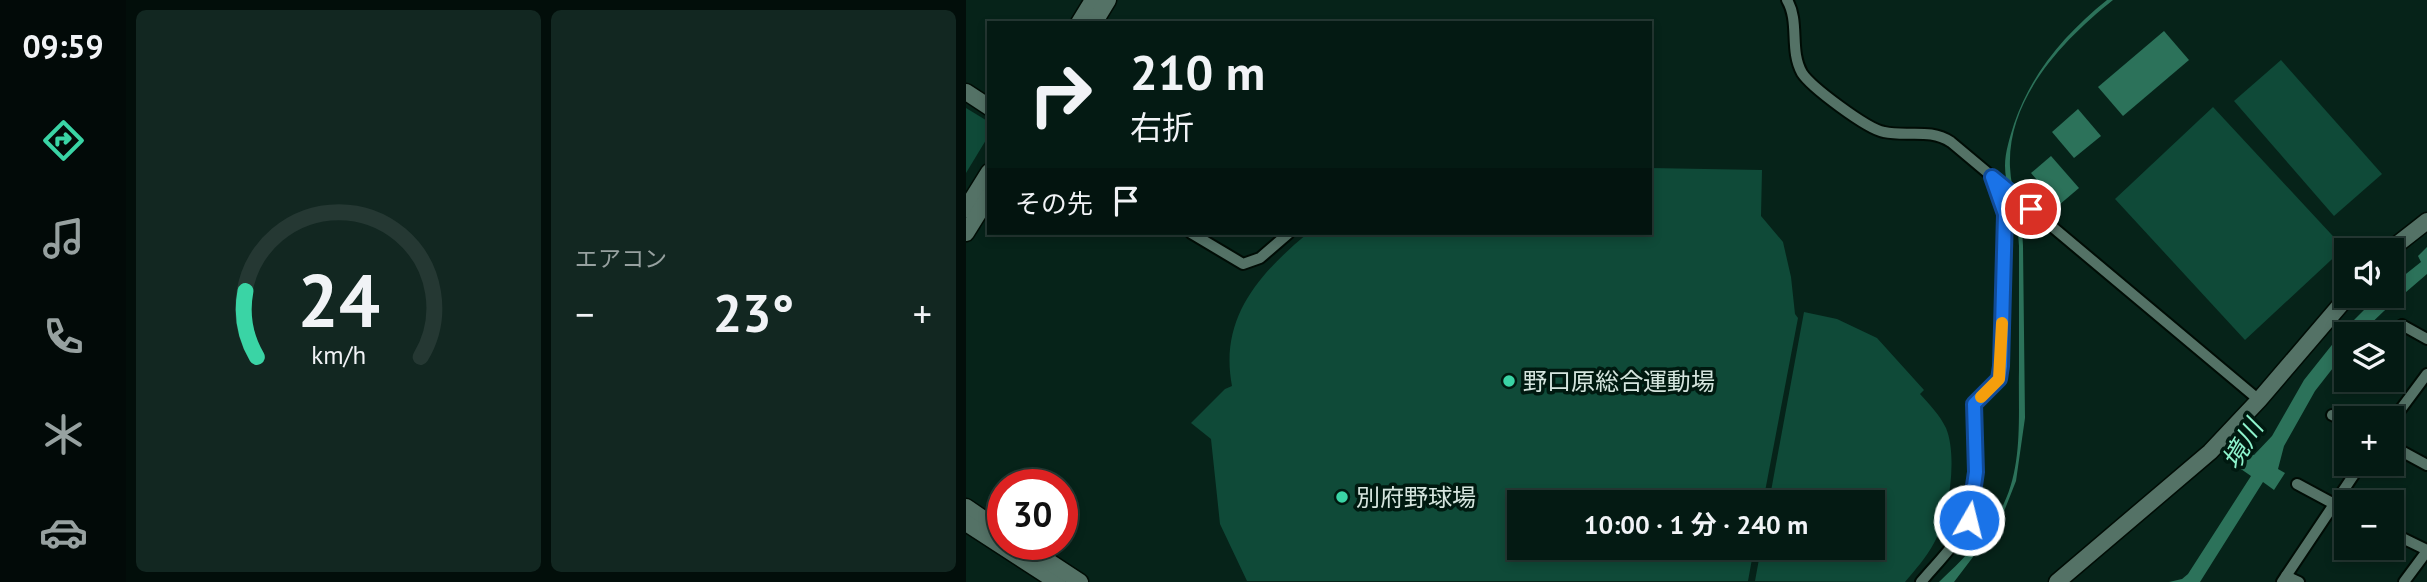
<!DOCTYPE html>
<html lang="ja">
<meta charset="utf-8">
<style>
body{margin:0;font-family:"PT Sans","Noto Sans JP",sans-serif;background:#122721;color:#f1f3f6;height:100vh;display:flex;flex-direction:column;font-size:26px;white-space:nowrap}
*{box-sizing:border-box;margin:0}
p{font-size:23px;color:#97a1a0}
.icon{flex:none;width:38px;height:38px;fill:none;stroke:currentColor;stroke-width:2;stroke-linecap:round;stroke-linejoin:round}
.map{position:relative;flex:1;overflow:hidden}
.side{display:flex;flex-direction:column;gap:10px;padding:10px;background:#020e0a;width:840px}
.side>*{flex:none}
.banner{position:absolute;left:21px;top:21px;width:665px;height:214px;border-radius:0px;box-shadow:0 4px 10px #0003,0 0 0 2px #253833;background:#041a13;color:#f1f3f6;overflow:hidden}
.tools{position:absolute;left:1368px;top:238px;display:grid;gap:14px}
.tools a{display:grid;place-items:center;width:70px;height:70px;border-radius:0px;background:#041a13;box-shadow:0 4px 10px #0003,0 0 0 2px #253833;font-size:35px}
.speed{position:absolute;left:21px;top:469px;display:flex;gap:14px;font-size:35px;font-weight:700;text-align:center}
.speed>*{display:grid;place-content:center;width:91px;height:91px;border-radius:50%;background:#041a13;box-shadow:0 4px 10px #0003,0 0 0 2px #253833;line-height:1}
.speed .limit{border:10px solid #d22;background:#fff;color:#111}
.pin{position:absolute;display:grid;place-items:center;width:60px;height:60px;color:#fff;margin:-30px;border:4px solid #fff;border-radius:50%;box-shadow:0 2px 7px #0007}
.me{position:absolute;width:77px;margin:-38px;rotate:8deg;stroke-linejoin:round;filter:drop-shadow(0 0 5px #0008)}
.turn{display:flex;align-items:center;gap:24px;height:147px;padding:0 28px;font-size:32px}
.turn .icon{width:91px;height:91px;stroke-width:2.5}
.turn b{display:block;font-size:49px;line-height:60px}
.then{display:flex;align-items:center;height:66px;padding:0 28px;background:#0003;gap:14px;font-size:26px}
.big{font-size:52px;font-weight:700;line-height:1.1}
.side .card{flex:1;display:flex;flex-direction:column;justify-content:center;gap:10px;min-width:0;padding:0 24px;border-radius:10px;background:#122721}
.side .dial{align-items:center;gap:0}
.dial svg{height:182px;overflow:visible;fill:none;stroke:#253833;stroke-width:7;stroke-linecap:round;text-anchor:middle}
.dial text{fill:#f1f3f6;stroke:none}
.heat{display:flex;justify-content:space-between;align-items:center;font-size:38px;direction:ltr}
.side .tiles{flex:1;display:grid;gap:10px;grid-template-columns:repeat(2,1fr)}
.trip{position:absolute;left:541px;top:490px;width:378px;height:70px;border-radius:0px;background:#041a13;box-shadow:0 4px 10px #0003,0 0 0 2px #253833;font-weight:700;line-height:70px;text-align:center}
main{display:flex;flex:1;min-height:0}
.tab-bar{display:flex;flex-direction:column;width:126px;justify-content:space-around;align-items:center;background:#020a08;color:#97a1a0}
.tab-bar .icon{width:49px;height:49px}
.tab-bar .selected{color:#3ad4a5}
.tab-bar b{font-size:32px;color:#f1f3f6}
.map>svg:first-child{display:block}
.green{fill:#0f4a38}
.water{fill:#2c725a}
.lines{fill:none;stroke-linecap:round;stroke-linejoin:round}
.street-casing{stroke:#000c05;stroke-width:14}
.secondary-casing{stroke:#000c05;stroke-width:19}
.street{stroke:#547266;stroke-width:10}
.secondary{stroke:#547266;stroke-width:16}
.route-casing{stroke:#114b97;stroke-width:18}
.route{stroke:#1a73e8;stroke-width:12}
.slow{stroke:#f59e0b;stroke-width:12}
.poi-dot{fill:#3ad4a5;stroke:#001910;stroke-width:2.5}
.labels{text-anchor:middle;dominant-baseline:central;stroke-width:7;stroke-linejoin:round;paint-order:stroke}
.poi-label{font-size:24px;fill:#d5e5de;stroke:#001910;text-anchor:start}
.water-label{font-size:26px;font-style:italic;fill:#8ef4cd;stroke:#001910}
</style>
<main>
<nav class="tab-bar">
<b>09:59</b>
<svg class="icon selected" aria-label="directions" viewBox="0 0 24 24"><path d="M12 3l9 9-9 9-9-9zM9 14v-3h6M13 9l2 2-2 2"/></svg>
<svg class="icon" aria-label="music" viewBox="0 0 24 24"><path d="M9 18V5l10-2v13"/><circle cx="6" cy="18" r="3"/><circle cx="16" cy="16" r="3"/></svg>
<svg class="icon" aria-label="phone" viewBox="0 0 24 24"><path d="M5 4h4l2 5-3 2q2 4 5 5l2-3 5 2v4C11 20 4 13 5 4z"/></svg>
<svg class="icon" aria-label="climate" viewBox="0 0 24 24"><path d="M12 3v18M4 7l16 10M4 17L20 7"/></svg>
<svg class="icon" aria-label="car" viewBox="0 0 24 24"><path d="M5 17H2v-5l4-1 3-4h7l3 4 3 1v5h-3M9 17h6M6 11h13"/><circle cx="7" cy="17" r="2"/><circle cx="17" cy="17" r="2"/></svg>
</nav>
<section class="side">
<div class="tiles">
<div class="card dial"><svg viewBox="0 0 100 80">
<path d="M14 69A42 42 0 1 1 86 69"/>
<path d="M14 69A42 42 0 0 1 9 40" stroke="#3ad4a5"/>
<text x="50" y="56" font-size="32" font-weight="700">24</text>
<text x="50" y="72" font-size="11">km/h</text>
</svg></div>
<div class="card"><p>エアコン</p>
<div class="heat"><a>−</a><b class="big">23°</b><a>+</a></div>
</div>
</div>
</section>
<div class="map">
<svg width="1461" height="582" viewBox="0 0 1461 582">
<rect width="100%" height="100%" fill="#062319"/>
<!-- green -->
<g class="green">
<polygon points="1315,60 1416,174 1368,216 1268,101"/>
<polygon points="1247,107 1378,248 1279,340 1149,199"/>
<polygon points="0,108 23,122 23,135 0,173"/>
<path d="M684 168 796 170 795 216 817 242 825 277 829 314 832 318 797 502H553V548H788L782 581H281L254 524 245 439 225 423 259 389 266 386C253 318 293 274 342 233H684Z"/>
<path d="M838 312 871 319 911 338 958 390 954 394C964 405 973 414 980 428 992 457 983 517 968 543 960 558 949 570 939 582L789 581 795 548H906V502H803Z"/>
</g>
<!-- water -->
<g class="water">
<path d="M1141 0H1147C1097 40 1041 98 1044 167 1045 194 1057 219 1057 246L1059 418 1050 481 1037 514 1026 532 988 582H973C995 561 1017 540 1033 513 1058 470 1052 418 1053 370 1053 329 1053 288 1053 246 1052 236 1052 224 1050 214 1046 198 1039 183 1039 166 1039 152 1044 137 1048 124 1066 72 1099 34 1141 0Z"/>
<polygon points="1198,31 1223,60 1157,116 1132,87"/>
<polygon points="1112,109 1135,136 1108,158 1086,132"/>
<polygon points="1085,156 1113,188 1093,205 1065,173"/>
<polygon points="1461,247 1461,274 1418,311 1394,334 1381,334 1381,350 1349,391 1318,446 1312,469 1319,473 1308,490 1297,482 1234,582 1203,582 1216,579 1222,574 1285,476 1272,467 1280,453 1288,455 1306,436 1338,380 1377,331 1412,296 1426,296 1426,285 1455,262 1452,256"/>
</g>
<g class="lines">
<defs>
<g id="street">
<path d="M821 0C834 22 823 50 836 73 845 87 901 129 918 132 942 137 964 128 985 142L1293 400"/>
<polyline points="225,233 277,264 294,258 323,233"/>
<polyline points="1436,325 1461,339"/>
<polyline points="1366,415 1381,422"/>
<polyline points="1426,421 1461,374"/>
<polyline points="1426,446 1461,465"/>
<polyline points="1331,484 1381,511"/>
<polyline points="1426,533 1461,550"/>
<polyline points="1320,576 1333,582"/>
<path d="M955 582C971 563 990 545 1001 522 1014 498 1009 432 1008 404L1033 379 1039 214 1027 179"/>
<polyline points="1316,582 1395,464"/>
<polyline points="1438,582 1461,551"/>
</g>
<g id="secondary">
<polyline points="113,23 127,0"/>
<polyline points="128,23 142,0"/>
<polyline points="0,92 23,107"/>
<polyline points="0,209 23,172"/>
<polyline points="0,233 23,196"/>
<polyline points="1424,250 1461,221"/>
<polyline points="0,507 37,532"/>
<polyline points="0,523 91,582"/>
<polyline points="56,544 114,582"/>
<polyline points="1091,582 1244,452 1293,400 1382,296"/>
</g>
</defs>
<!-- street casing -->
<use href="#street" class="street-casing"/>
<!-- secondary casing -->
<use href="#secondary" class="secondary-casing"/>
<!-- street -->
<use href="#street" class="street"/>
<!-- secondary -->
<use href="#secondary" class="secondary"/>
</g>
<g class="lines">
<defs>
<polyline id="route" points="1003,520 1010,472 1008,404 1033,379 1035,366 1039,214 1026,177 1065,209"/>
</defs>
<!-- route casing -->
<use href="#route" class="route-casing"/>
<!-- route -->
<use href="#route" class="route"/>
<!-- slow -->
<polyline class="slow" points="1015,397 1033,379 1036,323"/>
</g>
<!-- markers -->
<g class="poi-dot">
<circle cx="543" cy="381" r="7"/>
<circle cx="376" cy="497" r="7"/>
</g>
<g class="labels">
<!-- poi labels -->
<g class="poi-label">
<text x="557" y="381">野口原総合運動場</text>
<text x="390" y="497">別府野球場</text>
</g>
<!-- water labels -->
<g class="water-label">
<text transform="translate(1276 444) rotate(-59)">境川</text>
</g>
</g>
</svg>
<div class="tools">
<a><svg class="icon" aria-label="sound" viewBox="0 0 24 24"><path d="M4 9h4l5-4v14l-5-4H4zM17 9q2 3 0 6"/></svg></a>
<a><svg class="icon" aria-label="layers" viewBox="0 0 24 24"><path d="M12 4l9 5-9 5-9-5zM3 14l9 5 9-5"/></svg></a>
<a>+</a>
<a>−</a>
</div>
<div class="speed"><div class="limit">30</div></div>
<div class="pin" style="left:1065px;top:209px;background:#d93025"><svg class="icon" aria-label="arrive" viewBox="0 0 24 24"><path d="M6 21V4h12l-3 4 3 4H6"/></svg></div>
<svg class="me" style="left:1003px;top:520px" viewBox="-20 -20 40 40"><circle r="17" fill="#1a73e8" stroke="#fff" stroke-width="3"/><path d="M0-11L8 9 0 5-8 9z" fill="#fff"/></svg>
<div class="trip">10:00 · 1 分 · 240 m</div>
<div class="banner">
<div class="turn"><svg class="icon" aria-label="right" viewBox="0 0 24 24"><path d="M7 20v-9h11M14 6l5 5-5 5"/></svg><div><b>210 m</b>右折</div></div>
<div class="then">その先<svg class="icon" aria-label="arrive" viewBox="0 0 24 24"><path d="M6 21V4h12l-3 4 3 4H6"/></svg></div>
</div>
</div>
</main>
